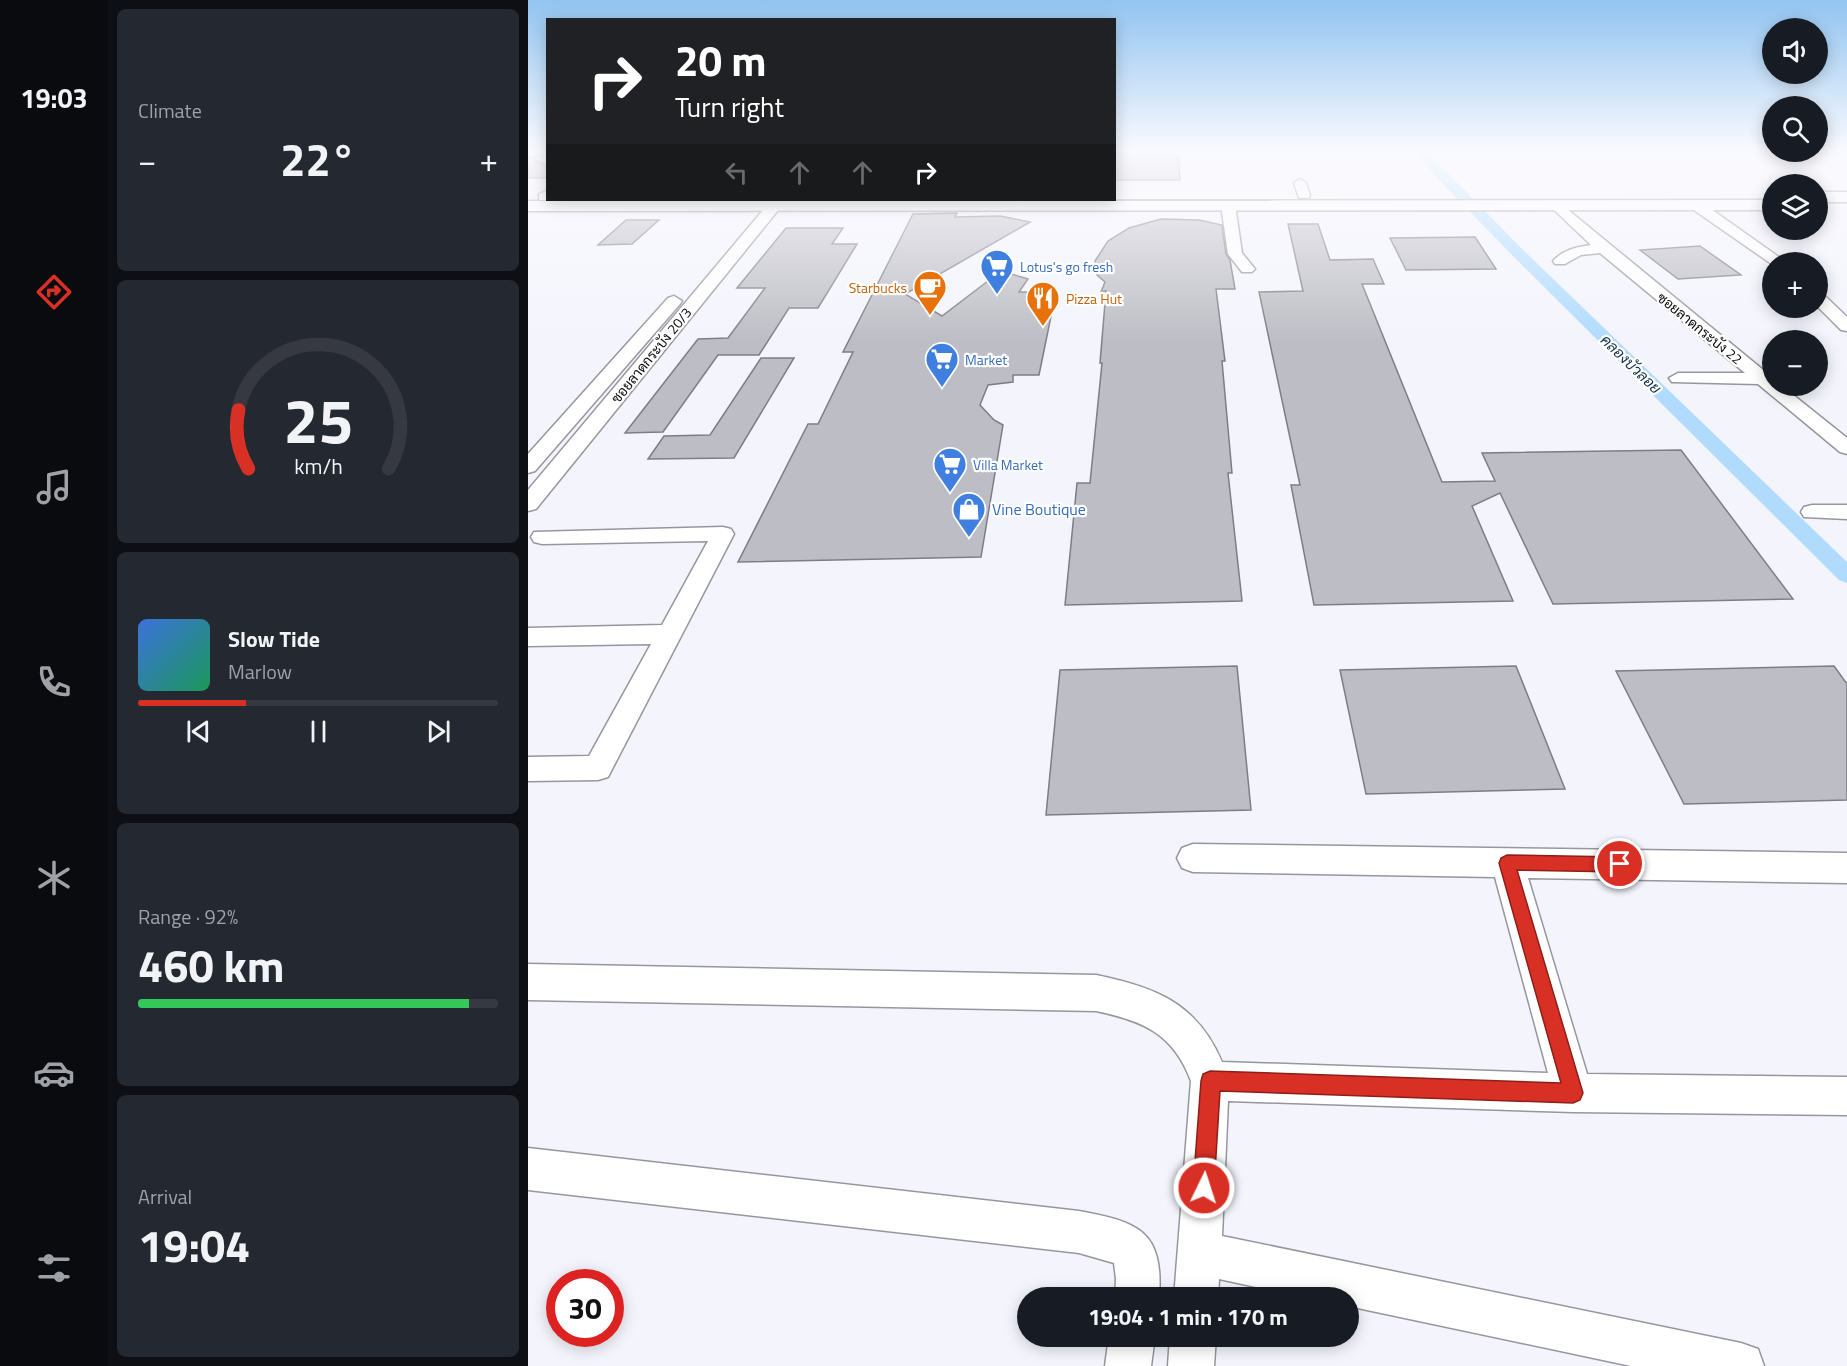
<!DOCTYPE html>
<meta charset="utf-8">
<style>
body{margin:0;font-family:"Titillium Web",Sarabun,sans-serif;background:#242831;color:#f1f3f6;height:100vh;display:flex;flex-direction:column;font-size:22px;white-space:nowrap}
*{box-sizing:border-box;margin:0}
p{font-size:20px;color:#9ea1a6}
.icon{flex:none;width:33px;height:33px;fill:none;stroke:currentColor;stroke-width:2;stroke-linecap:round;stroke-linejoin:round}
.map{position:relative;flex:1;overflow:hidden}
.panel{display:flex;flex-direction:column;gap:9px;padding:9px;background:#0d0f14;width:420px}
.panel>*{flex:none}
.guide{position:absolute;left:18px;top:18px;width:570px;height:183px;border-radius:0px;box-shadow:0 3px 15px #0003;background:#202124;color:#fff;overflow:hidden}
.buttons{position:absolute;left:1234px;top:18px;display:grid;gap:12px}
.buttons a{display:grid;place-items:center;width:66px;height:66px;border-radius:50%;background:#171b24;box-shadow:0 3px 15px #0003;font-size:30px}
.speed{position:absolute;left:18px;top:1269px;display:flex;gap:12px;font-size:30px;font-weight:700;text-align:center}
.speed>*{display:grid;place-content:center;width:78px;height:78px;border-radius:50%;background:#171b24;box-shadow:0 3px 15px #0003;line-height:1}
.speed .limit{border:9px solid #d22;background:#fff;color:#111}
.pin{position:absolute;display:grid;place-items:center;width:51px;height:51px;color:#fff;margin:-26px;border:3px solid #fff;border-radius:50%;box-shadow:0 2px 6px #0007}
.me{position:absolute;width:66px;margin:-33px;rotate:4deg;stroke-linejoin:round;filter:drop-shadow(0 0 4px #0008)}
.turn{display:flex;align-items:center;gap:21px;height:126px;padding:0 30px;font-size:27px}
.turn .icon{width:78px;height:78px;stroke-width:2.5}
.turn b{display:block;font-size:42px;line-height:51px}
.lanes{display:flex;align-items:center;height:57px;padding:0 30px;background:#0003;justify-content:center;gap:30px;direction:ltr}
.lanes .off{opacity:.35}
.big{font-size:45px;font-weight:700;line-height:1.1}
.panel .card{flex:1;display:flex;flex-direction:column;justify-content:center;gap:9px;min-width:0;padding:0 21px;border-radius:9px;background:#242831}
.panel .dial{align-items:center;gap:0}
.dial svg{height:156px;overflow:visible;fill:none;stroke:#363941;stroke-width:7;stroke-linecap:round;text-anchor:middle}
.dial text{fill:#f1f3f6;stroke:none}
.song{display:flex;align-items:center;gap:18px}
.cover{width:72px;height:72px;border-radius:9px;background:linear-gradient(135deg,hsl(220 70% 55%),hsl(150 70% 35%))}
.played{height:6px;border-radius:3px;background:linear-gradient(90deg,#d93025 30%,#363941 30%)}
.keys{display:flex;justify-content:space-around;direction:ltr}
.heat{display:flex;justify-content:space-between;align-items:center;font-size:33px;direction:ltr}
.charge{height:9px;border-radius:4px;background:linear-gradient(90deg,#34c759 92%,#363941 0)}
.trip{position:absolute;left:489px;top:1287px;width:342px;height:60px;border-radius:30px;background:#171b24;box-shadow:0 3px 15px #0003;font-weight:700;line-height:60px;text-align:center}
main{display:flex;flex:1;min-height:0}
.menu{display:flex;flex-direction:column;width:108px;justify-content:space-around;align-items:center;background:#090b0e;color:#9ea1a6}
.menu .icon{width:42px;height:42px}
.menu .active{color:#d93025}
.menu b{font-size:27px;color:#f1f3f6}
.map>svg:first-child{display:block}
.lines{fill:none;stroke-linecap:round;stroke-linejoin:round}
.canal{fill:#b1dbfd;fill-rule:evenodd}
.building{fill:#bdbdc5;stroke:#7d7d84;stroke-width:1.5}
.minor-casing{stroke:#96969e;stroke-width:3}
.major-casing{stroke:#96969e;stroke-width:3}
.minor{fill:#fff;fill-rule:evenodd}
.major{fill:#fff;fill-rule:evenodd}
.route{fill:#d93025;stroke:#8d1f18;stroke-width:1.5}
.labels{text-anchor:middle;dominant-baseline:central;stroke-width:4.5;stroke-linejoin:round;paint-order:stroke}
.far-shop-label{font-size:14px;fill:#366cbe;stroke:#fff;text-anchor:start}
.far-food-label{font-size:14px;fill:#c56008;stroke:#fff;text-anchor:end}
.far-street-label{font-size:14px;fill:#0b0b0e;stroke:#fff}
.far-water-label{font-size:15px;font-style:italic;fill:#0f2f45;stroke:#fff}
.shop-label{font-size:16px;fill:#366cbe;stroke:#fff;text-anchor:start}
</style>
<main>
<nav class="menu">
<b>19:03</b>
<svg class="icon active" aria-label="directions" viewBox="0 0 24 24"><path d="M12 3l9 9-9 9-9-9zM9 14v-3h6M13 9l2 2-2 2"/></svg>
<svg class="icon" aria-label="music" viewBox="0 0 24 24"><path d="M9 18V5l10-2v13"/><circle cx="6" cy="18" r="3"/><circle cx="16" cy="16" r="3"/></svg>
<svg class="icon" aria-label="phone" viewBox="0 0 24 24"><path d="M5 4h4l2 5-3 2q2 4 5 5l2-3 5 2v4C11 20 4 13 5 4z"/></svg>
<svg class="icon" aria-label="climate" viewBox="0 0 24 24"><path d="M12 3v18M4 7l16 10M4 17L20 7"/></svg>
<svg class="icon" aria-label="car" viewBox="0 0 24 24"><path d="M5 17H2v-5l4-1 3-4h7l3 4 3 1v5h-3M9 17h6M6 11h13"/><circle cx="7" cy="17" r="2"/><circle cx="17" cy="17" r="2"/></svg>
<svg class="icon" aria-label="filters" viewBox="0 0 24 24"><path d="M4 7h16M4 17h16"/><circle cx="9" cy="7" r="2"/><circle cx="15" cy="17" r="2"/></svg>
</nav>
<section class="panel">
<div class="card"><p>Climate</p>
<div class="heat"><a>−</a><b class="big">22°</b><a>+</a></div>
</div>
<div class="card dial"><svg viewBox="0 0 100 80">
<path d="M14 69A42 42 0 1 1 86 69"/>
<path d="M14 69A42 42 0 0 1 9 39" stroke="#d93025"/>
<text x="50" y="56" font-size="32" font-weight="700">25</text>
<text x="50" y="72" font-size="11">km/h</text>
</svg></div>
<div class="card">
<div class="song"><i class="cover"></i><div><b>Slow Tide</b><p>Marlow</p></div></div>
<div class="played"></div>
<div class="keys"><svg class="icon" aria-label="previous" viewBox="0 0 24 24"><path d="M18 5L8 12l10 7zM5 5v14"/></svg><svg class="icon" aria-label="pause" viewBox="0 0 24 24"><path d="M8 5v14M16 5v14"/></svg><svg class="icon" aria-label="next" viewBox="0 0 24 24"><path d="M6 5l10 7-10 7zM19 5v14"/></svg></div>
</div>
<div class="card"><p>Range · 92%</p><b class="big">460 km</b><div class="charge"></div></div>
<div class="card"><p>Arrival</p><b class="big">19:04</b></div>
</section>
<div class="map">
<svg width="1319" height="1366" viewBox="0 0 1319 1366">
<rect width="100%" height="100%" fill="#f4f4fd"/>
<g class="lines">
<!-- canal -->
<polygon class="canal" points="886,150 897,150 991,246 1319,562 1319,583 1311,580 981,252 910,179"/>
</g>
<!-- building -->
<g class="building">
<polygon points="586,150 650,150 652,180 586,180"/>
<polygon points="0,157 7,157 7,162 20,166 20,178 0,178"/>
<polygon points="429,213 427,217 472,216 502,222 377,294 414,316 473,271 500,279 491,292 528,292 511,375 485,375 485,382 460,385 452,405 466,420 475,425 453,557 210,562 280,424 290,424 325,352 315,352 385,214"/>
<polygon points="633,219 671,220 694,225 698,254 702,260 707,289 688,289 697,361 694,361 704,473 700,473 714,601 537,605 549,483 562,483 574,363 572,363 578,291 573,292 577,282 569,275 567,261 580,241 601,228"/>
<polygon points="98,220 131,220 104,244 70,245"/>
<polygon points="760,224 790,224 802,260 845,259 856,284 834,284 914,482 967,481 954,453 1153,450 1265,599 1025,604 972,493 944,506 985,601 786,605 763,485 772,485 731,292 775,291"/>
<polygon points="258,228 315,228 304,244 329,244 290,308 261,308 231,355 190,355 135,432 97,433 170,339 200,338 237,288 209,288"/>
<polygon points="947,237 968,269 878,270 862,238"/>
<polygon points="1172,246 1213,275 1150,279 1112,250"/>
<polygon points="233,358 266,358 206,458 120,459 136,436 182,435"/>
<polygon points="709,666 723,810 518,815 532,670"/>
<polygon points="988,666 1037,789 838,794 812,670"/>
<polygon points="1306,666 1319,684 1319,800 1156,804 1088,671"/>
</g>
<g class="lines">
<defs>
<g id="minor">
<polygon points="20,156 20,164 8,160 10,157"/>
<polygon points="772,179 778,183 782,195 781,198 771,198 766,183"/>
<polygon points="20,190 21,200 11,200 11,194"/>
<path d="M1028 200 1245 378V386H1254L1319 438V454L1312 452 1230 384 1144 382 1141 378 1150 373H1217L1072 253 1053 255 1037 264H1027L1025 261C1035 250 1048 247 1063 245L1023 207 1021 204Z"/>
<polygon points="700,201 707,205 714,253 727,269 724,272 714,272 700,254 693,205"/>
<polygon points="1168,201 1173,202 1258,262 1245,265 1163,208 1161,205"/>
<polygon points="246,202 253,206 251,209 8,509 0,511 0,490 241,203"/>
<polygon points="1290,293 1296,295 1319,317 1319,331 1313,330 1290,307"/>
<polygon points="146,296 154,301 152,304 7,471 0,473 0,454 140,298"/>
<polygon points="1284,505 1319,505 1319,519 1276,517 1273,512 1276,507"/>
<polygon points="195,527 203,529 206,534 80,777 70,780 0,781 0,757 61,756 123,644 0,646 0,628 134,625 180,541 14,544 6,542 3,537 6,532"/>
<path d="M665 844 1319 853V883L1000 878 1059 1074 1319 1077V1115L1045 1112 700 1101 694 1236 1213 1343 1230 1349 1236 1366H1103L820 1306V1298H779L691 1279 690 1298H646L663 1081C645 1033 615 1021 568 1011L0 1000V964L568 975C627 987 669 1003 694 1062L1020 1073 967 877 665 872 654 868 649 858 654 848Z"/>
<path d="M0 1148 551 1211C610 1222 636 1230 631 1298H587L588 1279 586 1263 551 1253 0 1190Z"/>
<polygon points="581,1336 627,1336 623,1366 577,1366"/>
<polygon points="642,1336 688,1336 686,1366 640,1366"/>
</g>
<g id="major">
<rect x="1290" y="192" width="29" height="10"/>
<polygon points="1245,200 1245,210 0,211 0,201"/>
</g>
</defs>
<!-- minor casing -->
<use href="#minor" class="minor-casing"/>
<!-- major casing -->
<use href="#major" class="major-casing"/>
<!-- minor -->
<use href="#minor" class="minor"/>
<!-- major -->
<use href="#major" class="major"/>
</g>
<!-- sky -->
<linearGradient id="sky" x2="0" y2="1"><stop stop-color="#92c4f0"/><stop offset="0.44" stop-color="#fafafe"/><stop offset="1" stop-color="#fafafe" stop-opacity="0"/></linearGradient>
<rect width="1319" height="342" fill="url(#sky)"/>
<!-- route -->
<polygon class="route" points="979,855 1092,857 1098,859 1100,864 1098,870 1092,872 989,870 1055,1093 1052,1100 1045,1103 692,1091 686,1188 683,1196 676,1199 668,1196 665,1188 673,1081 675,1074 682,1071 1033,1083 971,863 973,858"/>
<!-- icons -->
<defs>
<symbol id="supermarket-pin" viewBox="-11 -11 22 30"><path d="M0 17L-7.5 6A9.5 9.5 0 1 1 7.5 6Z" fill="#3f7fe0" stroke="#fff"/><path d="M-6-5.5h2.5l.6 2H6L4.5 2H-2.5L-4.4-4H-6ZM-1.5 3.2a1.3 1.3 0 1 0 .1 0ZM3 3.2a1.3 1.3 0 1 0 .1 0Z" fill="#fff"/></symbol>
<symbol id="cafe-pin" viewBox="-11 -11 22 30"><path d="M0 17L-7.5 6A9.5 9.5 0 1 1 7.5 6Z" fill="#e8710a" stroke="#fff"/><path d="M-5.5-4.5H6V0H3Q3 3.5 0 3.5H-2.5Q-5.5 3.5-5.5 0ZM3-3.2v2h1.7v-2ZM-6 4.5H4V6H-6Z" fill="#fff"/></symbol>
<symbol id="restaurant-pin" viewBox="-11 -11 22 30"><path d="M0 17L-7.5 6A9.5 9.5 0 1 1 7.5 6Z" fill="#e8710a" stroke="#fff"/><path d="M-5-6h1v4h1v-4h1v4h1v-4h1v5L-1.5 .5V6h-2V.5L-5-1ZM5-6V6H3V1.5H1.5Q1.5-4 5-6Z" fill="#fff"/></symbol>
<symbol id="shop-pin" viewBox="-11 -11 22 30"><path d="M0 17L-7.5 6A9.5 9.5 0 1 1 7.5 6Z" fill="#3f7fe0" stroke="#fff"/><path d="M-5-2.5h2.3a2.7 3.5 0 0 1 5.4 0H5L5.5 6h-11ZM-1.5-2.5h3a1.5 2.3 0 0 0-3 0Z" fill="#fff"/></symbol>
</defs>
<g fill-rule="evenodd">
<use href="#supermarket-pin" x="450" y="247" width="38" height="52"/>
<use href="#cafe-pin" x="383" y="268" width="38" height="52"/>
<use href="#restaurant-pin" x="496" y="279" width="38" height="52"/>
<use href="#supermarket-pin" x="395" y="340" width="38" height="52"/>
<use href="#supermarket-pin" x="403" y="445" width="38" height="52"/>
<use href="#shop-pin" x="422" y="490" width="38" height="52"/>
</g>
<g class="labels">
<!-- far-shop labels -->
<g class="far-shop-label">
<text x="492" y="266">Lotus's go fresh</text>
<text x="437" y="359">Market</text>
<text x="445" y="464">Villa Market</text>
</g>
<!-- far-food labels -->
<g class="far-food-label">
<text x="379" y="287">Starbucks</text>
<text x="538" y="298" text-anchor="start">Pizza Hut</text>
</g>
<!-- far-street labels -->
<g class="far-street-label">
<text transform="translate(1172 328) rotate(39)">ซอยลาดกระบัง 22</text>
<text transform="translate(123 355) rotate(-51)">ซอยลาดกระบัง 20/3</text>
</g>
<!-- far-water labels -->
<g class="far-water-label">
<text transform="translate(1103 364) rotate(44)">คลองบัวลอย</text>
</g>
<!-- shop labels -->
<g class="shop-label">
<text x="464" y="509">Vine Boutique</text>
</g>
</g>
</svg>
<div class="buttons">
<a><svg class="icon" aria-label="sound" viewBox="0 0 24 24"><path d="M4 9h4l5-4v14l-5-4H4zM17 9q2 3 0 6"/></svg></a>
<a><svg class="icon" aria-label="search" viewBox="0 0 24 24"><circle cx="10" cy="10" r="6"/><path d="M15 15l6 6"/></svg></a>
<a><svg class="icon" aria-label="layers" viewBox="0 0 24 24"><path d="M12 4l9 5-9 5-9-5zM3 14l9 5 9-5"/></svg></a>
<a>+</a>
<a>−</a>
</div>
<div class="speed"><div class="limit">30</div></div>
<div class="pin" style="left:1092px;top:864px;background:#d93025"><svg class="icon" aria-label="arrive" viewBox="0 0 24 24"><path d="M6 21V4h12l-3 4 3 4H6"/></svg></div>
<svg class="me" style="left:676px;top:1188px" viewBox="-20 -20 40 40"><circle r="17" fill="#d93025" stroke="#fff" stroke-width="3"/><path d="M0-11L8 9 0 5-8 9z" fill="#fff"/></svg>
<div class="trip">19:04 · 1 min · 170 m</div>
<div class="guide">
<div class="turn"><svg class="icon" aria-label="right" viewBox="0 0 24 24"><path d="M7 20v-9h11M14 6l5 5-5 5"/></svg><div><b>20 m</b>Turn right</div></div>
<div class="lanes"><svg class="icon off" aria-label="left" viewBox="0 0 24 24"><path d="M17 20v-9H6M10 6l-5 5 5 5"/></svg><svg class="icon off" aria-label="ahead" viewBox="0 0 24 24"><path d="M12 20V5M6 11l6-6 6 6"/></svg><svg class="icon off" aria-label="ahead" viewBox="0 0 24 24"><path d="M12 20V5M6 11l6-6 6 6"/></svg><svg class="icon" aria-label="right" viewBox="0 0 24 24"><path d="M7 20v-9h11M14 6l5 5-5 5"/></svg></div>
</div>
</div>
</main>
